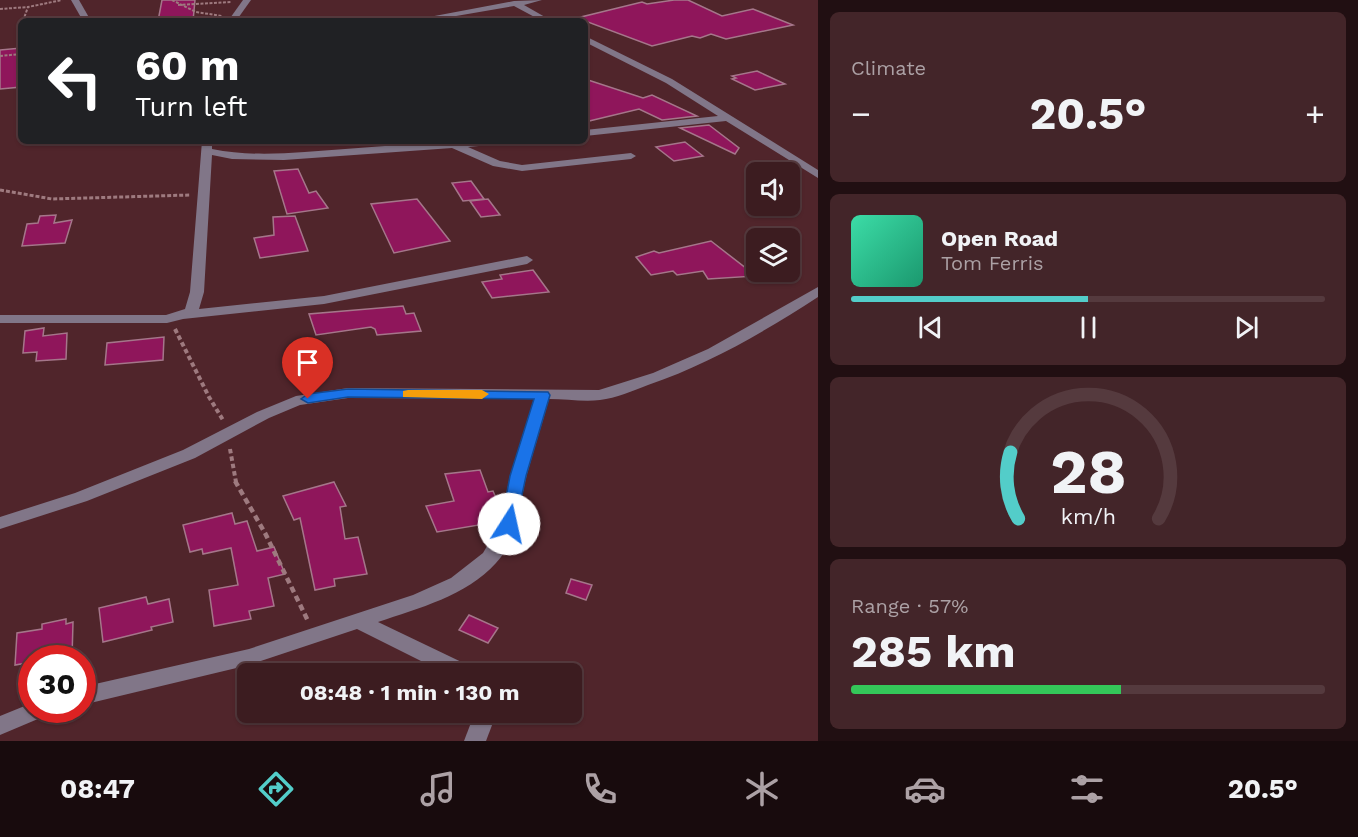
<!DOCTYPE html>
<meta charset="utf-8">
<style>
body{margin:0;font-family:"Work Sans",sans-serif;background:#432529;color:#f1f3f6;height:100vh;display:flex;flex-direction:column;font-size:22px;white-space:nowrap}
*{box-sizing:border-box;margin:0}
p{font-size:20px;color:#aca1a5}
.icon{flex:none;width:33px;height:33px;fill:none;stroke:currentColor;stroke-width:2;stroke-linecap:round;stroke-linejoin:round}
.map{position:relative;flex:1;overflow:hidden}
.panel{display:flex;flex-direction:column;gap:12px;padding:12px;background:#210f12;width:540px}
.panel>*{flex:none}
.banner{position:absolute;left:18px;top:18px;width:570px;height:126px;border-radius:9px;box-shadow:0 2px 4px #0004,0 0 0 2px #553a3e;background:#202124;color:#fff;overflow:hidden}
.tools{position:absolute;left:746px;top:162px;display:grid;gap:12px}
.tools a{display:grid;place-items:center;width:54px;height:54px;border-radius:9px;background:#3c1c20;box-shadow:0 2px 4px #0004,0 0 0 2px #553a3e;font-size:30px}
.speed{position:absolute;left:18px;top:645px;display:flex;gap:12px;font-size:30px;font-weight:700;text-align:center}
.speed>*{display:grid;place-content:center;width:78px;height:78px;border-radius:50%;background:#3c1c20;box-shadow:0 2px 4px #0004,0 0 0 2px #553a3e;line-height:1}
.speed .limit{border:9px solid #d22;background:#fff;color:#111}
.pin{position:absolute;display:grid;place-items:center;width:51px;height:51px;color:#fff;margin:-62px -26px;border-radius:50% 50% 50% 0;rotate:-45deg;box-shadow:0 0 6px #0007}
.pin .icon{rotate:45deg}
.me{position:absolute;width:66px;margin:-33px;rotate:10deg;stroke-linejoin:round;filter:drop-shadow(0 0 4px #0008)}
.turn{display:flex;align-items:center;gap:21px;height:126px;padding:0 18px;font-size:27px}
.turn .icon{width:78px;height:78px;stroke-width:2.5}
.turn b{display:block;font-size:42px;line-height:51px}
.big{font-size:45px;font-weight:700;line-height:1.1}
.panel .widget{flex:1;display:flex;flex-direction:column;justify-content:center;gap:9px;min-width:0;padding:0 21px;border-radius:9px;background:#432529}
.panel .dial{align-items:center;gap:0}
.dial svg{height:156px;overflow:visible;fill:none;stroke:#553a3e;stroke-width:7;stroke-linecap:round;text-anchor:middle}
.dial text{fill:#f1f3f6;stroke:none}
.song{display:flex;align-items:center;gap:18px}
.cover{width:72px;height:72px;border-radius:9px;background:linear-gradient(135deg,hsl(160 70% 55%),hsl(160 70% 35%))}
.played{height:6px;border-radius:3px;background:linear-gradient(90deg,#53cdc9 50%,#553a3e 50%)}
.keys{display:flex;justify-content:space-around;direction:ltr}
.heat{display:flex;justify-content:space-between;align-items:center;font-size:33px;direction:ltr}
.charge{height:9px;border-radius:4px;background:linear-gradient(90deg,#34c759 57%,#553a3e 0)}
.trip{position:absolute;left:237px;top:663px;width:345px;height:60px;border-radius:9px;background:#3c1c20;box-shadow:0 2px 4px #0004,0 0 0 2px #553a3e;font-weight:700;line-height:60px;text-align:center}
.tab-bar{display:flex;height:96px;justify-content:space-around;align-items:center;background:#180b0d;color:#aca1a5}
.tab-bar .icon{width:42px;height:42px}
.tab-bar .active{color:#53cdc9}
.tab-bar b{font-size:27px;color:#f1f3f6}
main{display:flex;flex:1;min-height:0}
.map>svg:first-child{display:block}
.building{fill:#8f165b;stroke:#a5768a;stroke-width:1.5}
.lines{fill:none;stroke-linecap:round;stroke-linejoin:round}
.path-far3{stroke:#9e7a7f;stroke-width:2;stroke-dasharray:3 1.5;stroke-linecap:butt}
.path-far2{stroke:#9e7a7f;stroke-width:3;stroke-dasharray:4 2;stroke-linecap:butt}
.path-far1{stroke:#9e7a7f;stroke-width:4;stroke-dasharray:4.5 3;stroke-linecap:butt}
.path{stroke:#9e7a7f;stroke-width:4.5;stroke-dasharray:6 4;stroke-linecap:butt}
.minor{fill:#817688;fill-rule:evenodd}
.route{fill:#1a73e8;stroke:#114b97;stroke-width:1.5}
.slow{fill:#f59e0b}
</style>
<main>
<div class="map">
<svg width="818" height="741" viewBox="0 0 818 741">
<rect width="100%" height="100%" fill="#50252b"/>
<!-- building -->
<g class="building">
<polygon points="162,0 195,0 193,21 158,21"/>
<polygon points="674,0 688,0 722,16 753,9 793,25 726,39 711,34 700,38 692,36 652,46 577,18 642,2 647,4"/>
<polygon points="21,48 21,87 0,89 0,50"/>
<polygon points="757,71 785,84 755,90 732,79 736,78 732,76"/>
<polygon points="585,79 643,98 652,95 697,116 662,120 639,109 585,122"/>
<polygon points="709,125 739,148 735,154 680,128"/>
<polygon points="685,142 703,156 674,161 656,147"/>
<polygon points="298,169 309,193 316,191 328,208 287,214 274,171"/>
<polygon points="471,181 484,199 463,201 452,183"/>
<polygon points="417,199 450,241 394,253 371,204"/>
<polygon points="488,199 500,215 481,217 470,201"/>
<polygon points="56,215 54,223 72,220 65,243 22,246 27,224 38,223 40,216"/>
<polygon points="295,216 308,251 260,258 254,238 274,235 273,217"/>
<polygon points="711,241 756,276 708,279 703,271 677,275 673,271 651,275 636,257 654,251 659,253"/>
<polygon points="533,270 549,292 492,298 482,282 502,279 500,275"/>
<polygon points="403,306 406,314 414,313 421,331 377,335 375,329 371,327 316,335 309,314"/>
<polygon points="44,328 43,336 67,333 66,359 36,361 37,352 23,353 25,331"/>
<polygon points="164,337 163,360 105,365 107,343"/>
<polygon points="480,470 488,492 493,491 500,507 492,509 497,522 437,532 426,506 454,501 445,474"/>
<polygon points="334,482 346,506 340,507 345,539 358,537 367,574 334,579 335,586 315,590 300,518 294,520 283,496"/>
<polygon points="232,513 235,524 247,521 257,551 274,547 285,574 268,578 274,606 249,611 251,619 214,626 209,590 238,585 231,548 203,554 202,549 190,552 183,525"/>
<polygon points="571,579 592,585 586,600 566,593"/>
<polygon points="146,597 148,604 169,599 173,622 151,627 152,630 103,642 99,608"/>
<polygon points="469,615 498,628 488,643 459,630"/>
<polygon points="66,619 66,624 73,622 72,658 32,658 32,662 15,665 17,633 42,629 42,624"/>
</g>
<g class="lines">
<!-- path-far3 -->
<g class="path-far3">
<polyline points="172,0 196,12 222,16"/>
<polyline points="178,5 231,2"/>
<polyline points="0,9 28,7"/>
<polyline points="23,21 28,7 62,0"/>
<polyline points="0,56 21,54"/>
</g>
<!-- path-far2 -->
<polyline class="path-far2" points="0,190 52,199 190,195"/>
<!-- path-far1 -->
<g class="path-far1">
<polyline points="175,329 209,397 223,420"/>
<polyline points="230,449 236,482"/>
</g>
<!-- path -->
<polyline class="path" points="235,481 265,533 308,621"/>
<!-- minor -->
<g class="minor">
<polygon points="71,0 79,0 91,21 83,21"/>
<polygon points="243,0 251,0 236,21 228,21"/>
<polygon points="542,0 524,5 552,21 542,21 514,6 427,21 408,21 514,1"/>
<polygon points="585,36 672,79 818,170 818,178 726,121 585,136 585,130 718,116 666,83 585,42"/>
<path d="M202 141H212V149C256 158 301 152 345 149 398 145 452 141 505 141L500 144 468 147 500 161 522 165 631 153 636 156 631 159 522 171 493 166 452 148 284 160 232 159 212 155 204 292 199 309 324 296 527 256 533 260 527 264 324 304 183 319 167 323H0V315H166L185 309 190 292Z"/>
<path d="M818 287V297C764 332 709 364 648 385 633 391 616 398 600 400 584 402 566 399 549 399 542 424 534 449 527 474 519 504 519 538 496 563 466 596 419 608 378 622L474 668 477 674H447L357 629 249 665 82 705V687L249 649 413 595 451 578 483 553 500 524 510 476 534 399 348 398 300 405 269 418 195 458 87 501 0 529V517L75 493 183 450 257 412 296 396 348 388 599 390 653 373 708 349Z"/>
<polygon points="32,703 32,710 47,710 45,716 0,735 0,716"/>
<polygon points="475,712 497,712 486,741 464,741"/>
</g>
</g>
<!-- route -->
<polygon class="route" points="348,389 548,392 550,395 526,476 515,528 509,529 501,524 510,476 534,399 348,397 308,403 301,399 308,394"/>
<!-- slow -->
<polygon class="slow" points="408,390 482,390 489,394 482,399 403,397 403,391"/>
</svg>
<div class="tools">
<a><svg class="icon" aria-label="sound" viewBox="0 0 24 24"><path d="M4 9h4l5-4v14l-5-4H4zM17 9q2 3 0 6"/></svg></a>
<a><svg class="icon" aria-label="layers" viewBox="0 0 24 24"><path d="M12 4l9 5-9 5-9-5zM3 14l9 5 9-5"/></svg></a>
</div>
<div class="speed"><div class="limit">30</div></div>
<div class="pin" style="left:308px;top:399px;background:#d93025"><svg class="icon" aria-label="arrive" viewBox="0 0 24 24"><path d="M6 21V4h12l-3 4 3 4H6"/></svg></div>
<svg class="me" style="left:509px;top:524px" viewBox="-20 -20 40 40"><circle r="19" fill="#fff"/><path d="M0-13L10 11 0 6-10 11z" fill="#1a73e8"/></svg>
<div class="trip">08:48 · 1 min · 130 m</div>
<div class="banner">
<div class="turn"><svg class="icon" aria-label="left" viewBox="0 0 24 24"><path d="M17 20v-9H6M10 6l-5 5 5 5"/></svg><div><b>60 m</b>Turn left</div></div>
</div>
</div>
<section class="panel">
<div class="widget"><p>Climate</p>
<div class="heat"><a>−</a><b class="big">20.5°</b><a>+</a></div>
</div>
<div class="widget">
<div class="song"><i class="cover"></i><div><b>Open Road</b><p>Tom Ferris</p></div></div>
<div class="played"></div>
<div class="keys"><svg class="icon" aria-label="previous" viewBox="0 0 24 24"><path d="M18 5L8 12l10 7zM5 5v14"/></svg><svg class="icon" aria-label="pause" viewBox="0 0 24 24"><path d="M8 5v14M16 5v14"/></svg><svg class="icon" aria-label="next" viewBox="0 0 24 24"><path d="M6 5l10 7-10 7zM19 5v14"/></svg></div>
</div>
<div class="widget dial"><svg viewBox="0 0 100 80">
<path d="M14 69A42 42 0 1 1 86 69"/>
<path d="M14 69A42 42 0 0 1 10 35" stroke="#53cdc9"/>
<text x="50" y="56" font-size="32" font-weight="700">28</text>
<text x="50" y="72" font-size="11">km/h</text>
</svg></div>
<div class="widget"><p>Range · 57%</p><b class="big">285 km</b><div class="charge"></div></div>
</section>
</main>
<nav class="tab-bar">
<b>08:47</b>
<svg class="icon active" aria-label="directions" viewBox="0 0 24 24"><path d="M12 3l9 9-9 9-9-9zM9 14v-3h6M13 9l2 2-2 2"/></svg>
<svg class="icon" aria-label="music" viewBox="0 0 24 24"><path d="M9 18V5l10-2v13"/><circle cx="6" cy="18" r="3"/><circle cx="16" cy="16" r="3"/></svg>
<svg class="icon" aria-label="phone" viewBox="0 0 24 24"><path d="M5 4h4l2 5-3 2q2 4 5 5l2-3 5 2v4C11 20 4 13 5 4z"/></svg>
<svg class="icon" aria-label="climate" viewBox="0 0 24 24"><path d="M12 3v18M4 7l16 10M4 17L20 7"/></svg>
<svg class="icon" aria-label="car" viewBox="0 0 24 24"><path d="M5 17H2v-5l4-1 3-4h7l3 4 3 1v5h-3M9 17h6M6 11h13"/><circle cx="7" cy="17" r="2"/><circle cx="17" cy="17" r="2"/></svg>
<svg class="icon" aria-label="filters" viewBox="0 0 24 24"><path d="M4 7h16M4 17h16"/><circle cx="9" cy="7" r="2"/><circle cx="15" cy="17" r="2"/></svg>
<b>20.5°</b>
</nav>
